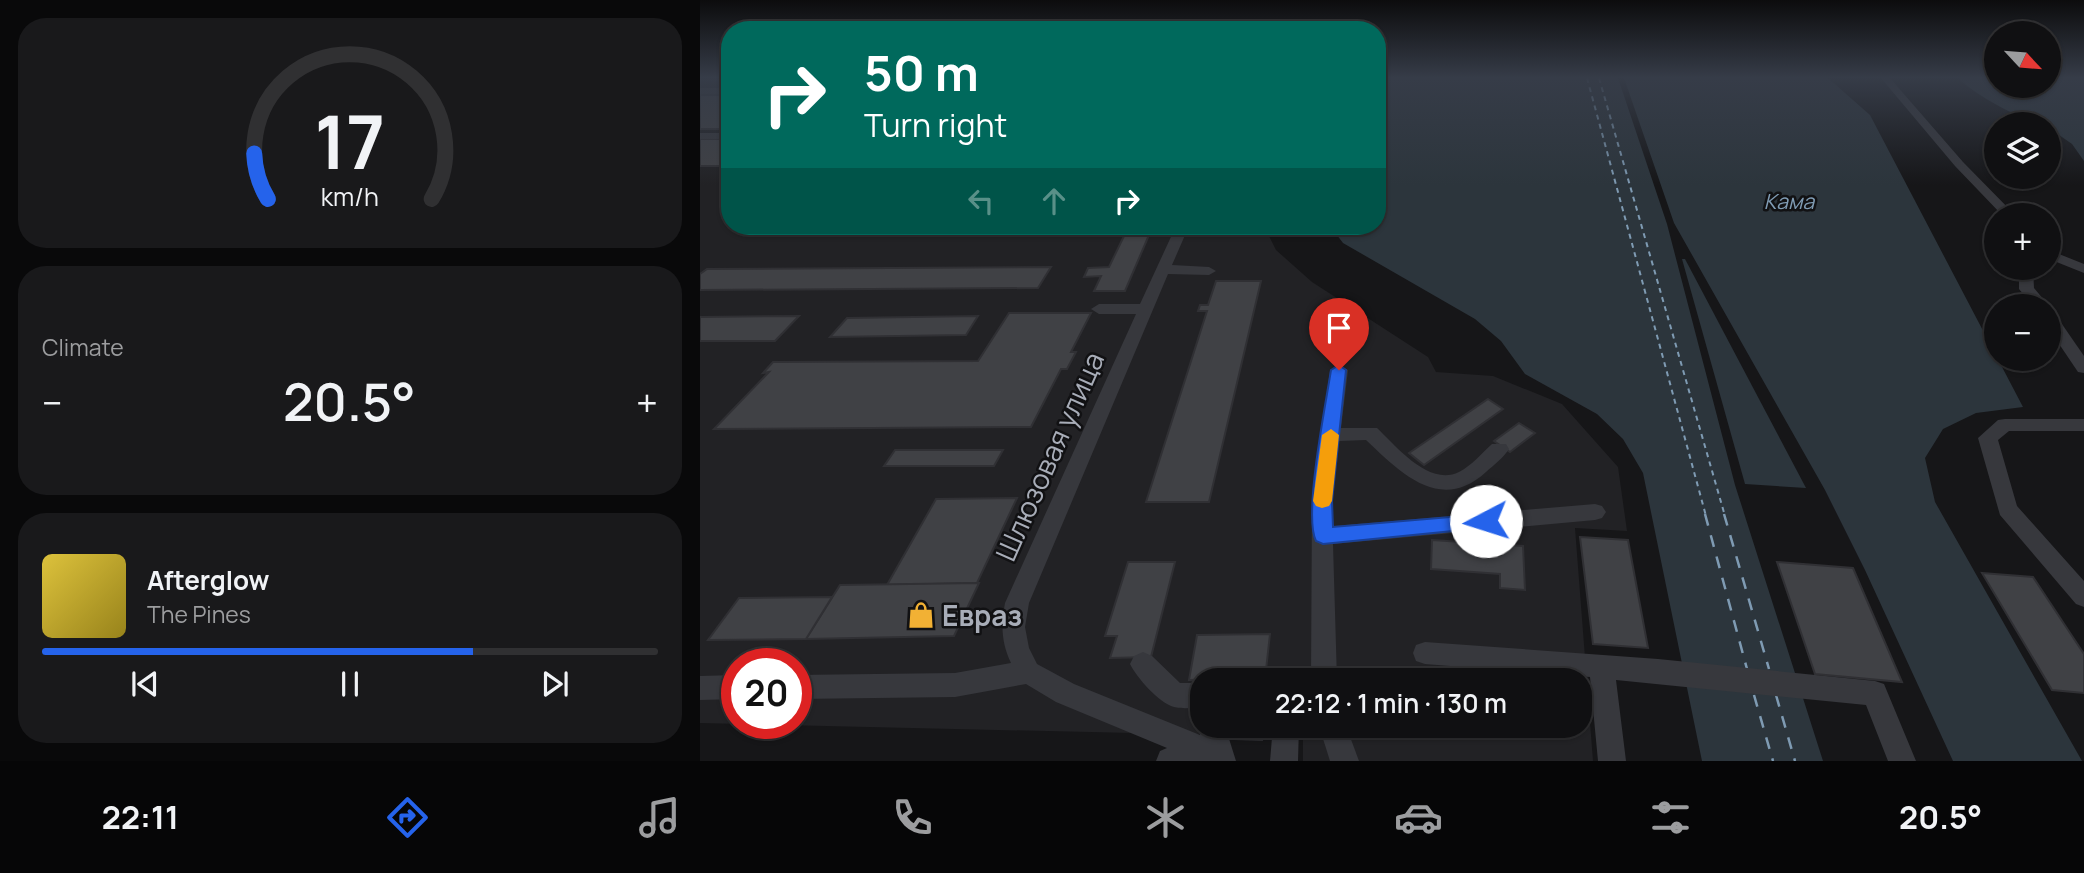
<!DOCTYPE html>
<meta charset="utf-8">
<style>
body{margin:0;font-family:Manrope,sans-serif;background:#19191b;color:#f1f3f6;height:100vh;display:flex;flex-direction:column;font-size:26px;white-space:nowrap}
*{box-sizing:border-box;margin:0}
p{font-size:23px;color:#9c9d9f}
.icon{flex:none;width:38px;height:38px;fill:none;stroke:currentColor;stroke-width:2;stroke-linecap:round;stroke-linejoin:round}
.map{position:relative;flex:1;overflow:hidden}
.drawer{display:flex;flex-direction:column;gap:18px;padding:18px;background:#09090a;width:700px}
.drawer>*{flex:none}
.banner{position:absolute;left:21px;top:21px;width:665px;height:214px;border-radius:28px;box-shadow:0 2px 5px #0004,0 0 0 2px #303032;background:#00695c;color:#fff;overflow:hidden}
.needle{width:46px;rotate:116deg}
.controls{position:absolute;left:1284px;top:21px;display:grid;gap:14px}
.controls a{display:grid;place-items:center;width:77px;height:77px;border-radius:50%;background:#101012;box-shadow:0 2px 5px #0004,0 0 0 2px #303032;font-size:35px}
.speed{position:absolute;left:21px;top:648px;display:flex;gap:14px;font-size:35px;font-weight:700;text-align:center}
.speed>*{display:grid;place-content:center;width:91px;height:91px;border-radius:50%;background:#101012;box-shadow:0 2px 5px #0004,0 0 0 2px #303032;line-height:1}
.speed .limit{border:10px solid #d22;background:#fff;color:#111}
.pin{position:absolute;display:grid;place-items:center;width:60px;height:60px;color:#fff;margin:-72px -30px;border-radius:50% 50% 50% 0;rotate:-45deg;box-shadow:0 0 7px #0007}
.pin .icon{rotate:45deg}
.me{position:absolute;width:77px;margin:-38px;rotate:265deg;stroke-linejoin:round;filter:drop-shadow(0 0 5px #0008)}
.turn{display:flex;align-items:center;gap:24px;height:147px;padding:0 28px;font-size:32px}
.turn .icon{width:91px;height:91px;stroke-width:2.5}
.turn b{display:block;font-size:49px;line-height:60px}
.lanes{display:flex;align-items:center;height:66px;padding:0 28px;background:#0003;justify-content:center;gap:35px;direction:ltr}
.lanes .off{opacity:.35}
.big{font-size:52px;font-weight:600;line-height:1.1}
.drawer .tile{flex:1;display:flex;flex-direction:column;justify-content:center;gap:10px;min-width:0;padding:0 24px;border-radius:28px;background:#19191b}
.drawer .dial{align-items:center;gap:0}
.dial svg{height:182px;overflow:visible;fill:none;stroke:#303032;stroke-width:7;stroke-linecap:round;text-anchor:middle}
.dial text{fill:#f1f3f6;stroke:none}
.song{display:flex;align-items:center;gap:21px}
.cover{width:84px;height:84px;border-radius:10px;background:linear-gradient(135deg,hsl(50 70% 55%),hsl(50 70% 35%))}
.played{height:7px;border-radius:4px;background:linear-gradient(90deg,#2563eb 70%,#303032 70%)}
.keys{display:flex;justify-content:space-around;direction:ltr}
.heat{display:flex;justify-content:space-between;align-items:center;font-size:38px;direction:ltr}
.trip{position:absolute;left:490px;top:668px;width:402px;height:70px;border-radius:28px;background:#101012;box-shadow:0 2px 5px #0004,0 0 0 2px #303032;font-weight:600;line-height:70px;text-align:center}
.menu{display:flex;height:112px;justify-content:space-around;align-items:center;background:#060607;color:#9c9d9f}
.menu .icon{width:49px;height:49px}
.menu .active{color:#2563eb}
.menu b{font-size:32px;color:#f1f3f6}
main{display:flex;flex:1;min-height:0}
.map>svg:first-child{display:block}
.built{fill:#222225;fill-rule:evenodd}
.water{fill:#2c353c}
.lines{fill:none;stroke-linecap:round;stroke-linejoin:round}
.ferry-far1{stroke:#7f9bb3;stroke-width:2;stroke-dasharray:5 4.5;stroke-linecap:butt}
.ferry{stroke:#7f9bb3;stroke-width:2.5;stroke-dasharray:12 10;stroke-linecap:butt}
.building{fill:#404145;stroke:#303034;stroke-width:2}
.minor{fill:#37383d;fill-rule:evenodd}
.route{fill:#2563eb;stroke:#184099;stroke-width:2}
.slow{fill:#f59e0b}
.labels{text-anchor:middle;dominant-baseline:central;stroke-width:5;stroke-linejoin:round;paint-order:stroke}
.far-water-label{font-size:21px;font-style:italic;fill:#7f9bb3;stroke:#111113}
.near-street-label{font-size:28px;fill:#a8adb8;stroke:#111113}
.near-poi-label{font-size:28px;font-weight:bold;fill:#a8adb8;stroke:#111113;text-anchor:start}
</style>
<main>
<section class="drawer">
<div class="tile dial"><svg viewBox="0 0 100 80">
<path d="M14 69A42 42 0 1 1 86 69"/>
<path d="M14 69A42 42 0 0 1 8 49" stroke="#2563eb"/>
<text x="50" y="56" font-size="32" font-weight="700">17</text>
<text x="50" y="72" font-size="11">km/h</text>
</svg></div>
<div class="tile"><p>Climate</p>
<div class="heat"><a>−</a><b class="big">20.5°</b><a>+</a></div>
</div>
<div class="tile">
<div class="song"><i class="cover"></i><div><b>Afterglow</b><p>The Pines</p></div></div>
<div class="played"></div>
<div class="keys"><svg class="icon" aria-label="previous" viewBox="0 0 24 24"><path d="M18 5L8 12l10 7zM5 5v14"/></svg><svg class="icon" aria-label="pause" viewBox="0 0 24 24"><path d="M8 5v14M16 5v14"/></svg><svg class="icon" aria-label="next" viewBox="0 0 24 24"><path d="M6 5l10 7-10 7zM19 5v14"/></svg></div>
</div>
</section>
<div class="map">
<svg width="1384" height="761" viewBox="0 0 1384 761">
<rect width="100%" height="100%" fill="#161618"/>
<!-- built -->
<path class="built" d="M0 78H30V226H564L576 250 612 282 728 357 736 372 793 376 862 404 918 467 927 531 875 528 893 761H603V737L0 723ZM37 663H96V723H37ZM502 681H880V726H502Z"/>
<!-- water -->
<g class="water">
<polygon points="677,78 918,78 967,224 1035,485 1123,761 1002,761 943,473 923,439 897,414 825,374 801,341 775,319 643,243 630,226 677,226"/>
<polygon points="924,78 1128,78 1170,115 1323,407 1276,413 1243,429 1225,458 1235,502 1382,761 1253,761 1165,570 1125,490 974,223"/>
<path d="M1258 78H1297V86H1349V78H1384V161L1372 144 1349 128V124C1326 124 1275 95 1258 78Z"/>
<polygon points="982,259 985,259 1106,488 1045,484"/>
</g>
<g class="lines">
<!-- ferry-far1 -->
<g class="ferry-far1">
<polyline points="887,78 1006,516"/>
<polyline points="899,78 1025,516"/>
</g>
<!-- ferry -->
<g class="ferry">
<polyline points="1005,514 1047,669"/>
<polyline points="1024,514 1069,669"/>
<polyline points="1054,695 1073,761"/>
<polyline points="1076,695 1095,761"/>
</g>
</g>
<!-- building -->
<g class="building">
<rect x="0" y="95" width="30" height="34"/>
<rect x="0" y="139" width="30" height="27"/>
<polygon points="56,226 174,226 164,235 44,234"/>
<polygon points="186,226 297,226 291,233 178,235"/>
<polygon points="431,228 452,228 425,291 394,291 401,276 384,277 388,268 409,267 424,236 393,236 397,229"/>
<polygon points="351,267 338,288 0,290 0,274 7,269"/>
<polygon points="516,281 561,281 509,502 446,502 507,311 498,311 500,305 508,305"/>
<polygon points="309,313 391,313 371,352 376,352 367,369 361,369 331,427 14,429 69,372 63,373 73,362 278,361"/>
<polygon points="99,316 75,341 0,341 0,317"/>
<polygon points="278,316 266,335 130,337 147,318"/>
<polygon points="788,399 803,409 724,465 709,453"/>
<polygon points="819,423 835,433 810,452 794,441"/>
<polygon points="195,450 303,450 294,466 184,466"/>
<polygon points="317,498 277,583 187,585 236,499"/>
<polygon points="880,537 928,540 948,648 893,644"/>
<polygon points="732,540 823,546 825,590 800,588 800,574 731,569"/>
<polygon points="428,562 475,562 451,657 410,658 417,636 405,636"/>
<polygon points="1077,562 1153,568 1202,682 1115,674"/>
<polygon points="1282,573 1333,577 1384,654 1384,693 1352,690"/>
<polygon points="279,583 254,636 106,639 140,585"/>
<polygon points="132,597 106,639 8,640 39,598"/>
<polygon points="570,634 565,679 489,680 497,635"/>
<polygon points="538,726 563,726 562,740 535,739"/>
</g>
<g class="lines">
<!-- minor -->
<g class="minor">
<polygon points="1181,78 1190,78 1263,162 1315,215 1302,215 1255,166"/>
<rect x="0" y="88" width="30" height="6"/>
<rect x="0" y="133" width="30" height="6"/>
<path d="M476 226H489L472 265 509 267 516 271 509 275 468 274 329 603 325 627 329 648 337 664 374 684 500 735 498 726 502 716V726H525L536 761H456L460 751 467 748 356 702 326 684 255 697 96 699V675L255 673 311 663C301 642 301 625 305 603L436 314H399L391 309 399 304H440Z"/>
<polygon points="1349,250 1384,264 1384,273 1349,259"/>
<polygon points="1319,268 1333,268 1334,288 1349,306 1333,306 1319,289"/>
<polygon points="1349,312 1355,314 1384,356 1384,373 1378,372 1349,329"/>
<path d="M639 365 648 370 641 428H677C696 446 729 487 759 472 771 466 782 453 792 444H806L809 449C803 458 794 465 786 472 740 514 700 472 666 440L639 441 632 501 633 526 895 504 902 506 906 512 902 518 895 520 633 544 637 681H611L612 501 630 370Z"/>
<polygon points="1305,419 1384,419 1384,431 1309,431 1298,440 1317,506 1384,581 1384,607 1376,604 1300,515 1278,438 1298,420"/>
<polygon points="725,642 958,659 1175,681 1184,684 1216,761 1188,761 1166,705 916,680 926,761 898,761 890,677 725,664 716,661 713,653 716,645"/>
<path d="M443 652 452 656 480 683H502V707C493 708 483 709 474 707 459 703 437 678 430 664L434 656Z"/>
<polygon points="37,675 37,699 0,700 0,676"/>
<polygon points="573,726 599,726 598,761 570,761"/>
<polygon points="619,726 646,726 659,761 630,761"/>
</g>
</g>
<!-- sky -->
<linearGradient id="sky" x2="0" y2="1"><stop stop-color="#0c0c0d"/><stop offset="0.42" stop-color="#363c48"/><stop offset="1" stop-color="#363c48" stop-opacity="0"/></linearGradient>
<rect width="1384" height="185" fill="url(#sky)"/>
<!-- route -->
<path class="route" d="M639 365 646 370 632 501 633 527 786 514 793 516 796 521 793 527 623 544 616 541C603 516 626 403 631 370Z"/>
<!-- slow -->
<polygon class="slow" points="631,429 639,435 632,501 629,506 622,508 616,506 613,501 622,435"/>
<!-- icons -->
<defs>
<symbol id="shop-bare" viewBox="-9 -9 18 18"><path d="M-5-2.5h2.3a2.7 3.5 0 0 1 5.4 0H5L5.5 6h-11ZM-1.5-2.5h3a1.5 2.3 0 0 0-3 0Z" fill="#f2b134" stroke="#111113" stroke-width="2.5" paint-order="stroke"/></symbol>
</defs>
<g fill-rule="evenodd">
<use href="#shop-bare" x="202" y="596" width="38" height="38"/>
</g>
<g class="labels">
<!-- far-water labels -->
<g class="far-water-label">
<text x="1089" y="201">Кама</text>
</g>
<!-- near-street labels -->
<g class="near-street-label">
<text transform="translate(349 456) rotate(-66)">Шлюзовая улица</text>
</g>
<!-- near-poi labels -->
<g class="near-poi-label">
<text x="242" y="615">Евраз</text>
</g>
</g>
</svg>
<div class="controls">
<a><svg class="needle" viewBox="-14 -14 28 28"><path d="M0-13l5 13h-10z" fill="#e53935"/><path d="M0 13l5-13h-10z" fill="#9c9d9f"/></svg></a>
<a><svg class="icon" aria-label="layers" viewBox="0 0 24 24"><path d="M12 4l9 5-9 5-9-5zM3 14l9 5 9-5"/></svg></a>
<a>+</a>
<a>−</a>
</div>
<div class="speed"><div class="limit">20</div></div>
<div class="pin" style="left:639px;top:370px;background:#d93025"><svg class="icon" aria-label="arrive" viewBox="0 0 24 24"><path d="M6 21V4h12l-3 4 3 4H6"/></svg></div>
<svg class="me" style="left:786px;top:521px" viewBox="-20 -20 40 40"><circle r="19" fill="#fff"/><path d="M0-13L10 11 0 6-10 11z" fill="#2563eb"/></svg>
<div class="trip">22:12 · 1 min · 130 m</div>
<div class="banner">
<div class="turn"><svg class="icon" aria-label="right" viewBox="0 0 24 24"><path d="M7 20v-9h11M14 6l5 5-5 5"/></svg><div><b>50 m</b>Turn right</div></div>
<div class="lanes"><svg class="icon off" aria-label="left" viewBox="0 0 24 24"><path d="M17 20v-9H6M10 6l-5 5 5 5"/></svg><svg class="icon off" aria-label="ahead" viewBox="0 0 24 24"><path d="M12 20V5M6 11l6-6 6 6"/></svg><svg class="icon" aria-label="right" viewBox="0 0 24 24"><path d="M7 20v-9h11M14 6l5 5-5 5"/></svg></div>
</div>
</div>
</main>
<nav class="menu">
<b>22:11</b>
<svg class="icon active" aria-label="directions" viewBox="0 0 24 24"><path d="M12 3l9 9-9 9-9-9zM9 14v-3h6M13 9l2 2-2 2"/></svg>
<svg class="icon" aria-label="music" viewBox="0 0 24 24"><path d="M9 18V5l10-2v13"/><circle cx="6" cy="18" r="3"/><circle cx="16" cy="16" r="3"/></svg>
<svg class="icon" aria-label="phone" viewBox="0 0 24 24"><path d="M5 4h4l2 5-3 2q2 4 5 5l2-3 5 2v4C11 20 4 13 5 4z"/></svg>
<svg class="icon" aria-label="climate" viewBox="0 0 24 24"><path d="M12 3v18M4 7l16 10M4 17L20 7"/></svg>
<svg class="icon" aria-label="car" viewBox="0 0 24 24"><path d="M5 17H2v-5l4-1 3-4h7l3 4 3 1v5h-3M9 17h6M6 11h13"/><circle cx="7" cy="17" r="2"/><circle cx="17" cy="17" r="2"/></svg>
<svg class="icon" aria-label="filters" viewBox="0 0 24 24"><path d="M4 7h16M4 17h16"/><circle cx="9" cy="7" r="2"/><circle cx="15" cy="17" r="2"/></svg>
<b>20.5°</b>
</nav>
